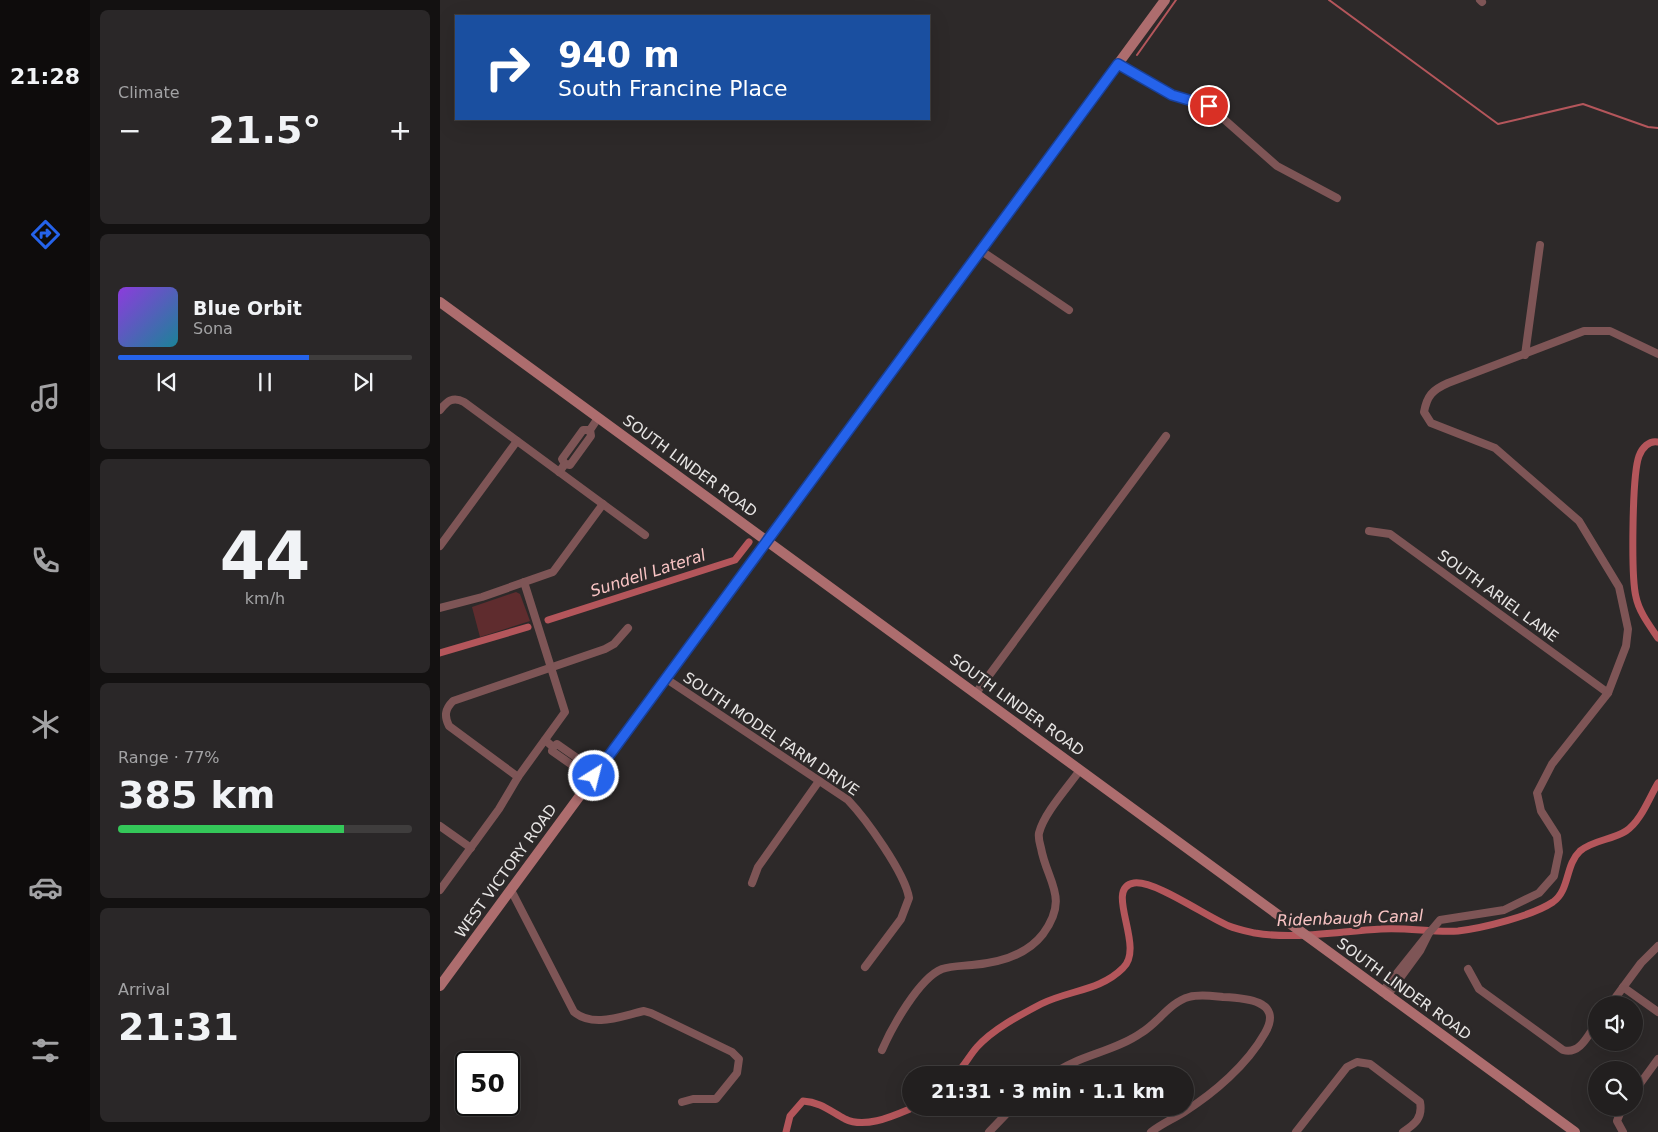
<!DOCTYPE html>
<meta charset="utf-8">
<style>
body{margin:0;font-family:"DejaVu Sans",sans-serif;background:#2a2728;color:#f1f3f6;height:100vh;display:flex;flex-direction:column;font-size:19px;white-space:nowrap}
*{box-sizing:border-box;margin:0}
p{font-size:16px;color:#a2a2a4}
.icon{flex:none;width:28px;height:28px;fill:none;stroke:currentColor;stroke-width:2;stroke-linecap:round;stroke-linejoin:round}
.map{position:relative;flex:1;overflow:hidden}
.panel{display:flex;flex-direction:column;gap:10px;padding:10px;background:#131111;width:350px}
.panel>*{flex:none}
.hud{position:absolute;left:15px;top:15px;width:475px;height:105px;border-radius:0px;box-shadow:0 5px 20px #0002,0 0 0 1px #3f3d3d;background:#1a4fa0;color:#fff;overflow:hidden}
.controls{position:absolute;left:1148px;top:996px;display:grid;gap:10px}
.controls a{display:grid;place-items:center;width:55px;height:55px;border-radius:50%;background:#221f1f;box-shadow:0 5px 20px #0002,0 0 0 1px #3f3d3d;font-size:25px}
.speed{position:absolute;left:15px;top:1051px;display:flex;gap:10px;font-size:25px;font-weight:700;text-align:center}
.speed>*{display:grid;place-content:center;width:65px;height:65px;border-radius:50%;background:#221f1f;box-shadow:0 5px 20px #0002,0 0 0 1px #3f3d3d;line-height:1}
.speed .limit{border:2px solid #111;border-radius:8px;background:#fff;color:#111}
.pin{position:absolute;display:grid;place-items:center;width:42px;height:42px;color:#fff;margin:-21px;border:2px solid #fff;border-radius:50%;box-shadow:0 1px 5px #0007}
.me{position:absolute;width:55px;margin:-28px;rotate:36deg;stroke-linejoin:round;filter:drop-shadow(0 0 4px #0008)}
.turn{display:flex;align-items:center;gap:18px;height:105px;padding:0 20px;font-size:22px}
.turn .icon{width:65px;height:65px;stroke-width:2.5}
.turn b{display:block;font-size:35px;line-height:42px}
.big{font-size:38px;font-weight:700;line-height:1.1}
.panel .widget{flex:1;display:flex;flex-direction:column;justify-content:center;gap:8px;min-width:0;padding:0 18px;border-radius:8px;background:#2a2728}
.panel .dial{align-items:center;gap:0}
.dial b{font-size:65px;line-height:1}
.song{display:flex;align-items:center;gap:15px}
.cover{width:60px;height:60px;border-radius:8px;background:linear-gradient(135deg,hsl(270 70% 55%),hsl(190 70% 35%))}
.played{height:5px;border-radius:2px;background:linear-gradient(90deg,#2563eb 65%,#3f3d3d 65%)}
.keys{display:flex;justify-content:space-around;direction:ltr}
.heat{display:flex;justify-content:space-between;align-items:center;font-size:28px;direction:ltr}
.charge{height:8px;border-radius:4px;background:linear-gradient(90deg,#34c759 77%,#3f3d3d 0)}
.trip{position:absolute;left:462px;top:1066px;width:292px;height:50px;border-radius:25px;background:#221f1f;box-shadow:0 5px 20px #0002,0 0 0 1px #3f3d3d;font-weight:700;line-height:50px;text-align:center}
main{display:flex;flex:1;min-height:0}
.dock{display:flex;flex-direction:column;width:90px;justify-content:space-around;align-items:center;background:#0e0c0c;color:#a2a2a4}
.dock .icon{width:35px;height:35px}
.dock .selected{color:#2563eb}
.dock b{font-size:22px;color:#f1f3f6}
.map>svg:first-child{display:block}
.green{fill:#5f2c2e}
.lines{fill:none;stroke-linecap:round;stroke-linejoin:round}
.stream{stroke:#b4565b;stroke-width:2}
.canal{stroke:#b4565b;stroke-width:7}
.street{stroke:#7e5556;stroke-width:8}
.secondary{stroke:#ad6d6e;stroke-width:10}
.route-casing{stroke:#184099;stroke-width:12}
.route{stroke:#2563eb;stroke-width:9}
.labels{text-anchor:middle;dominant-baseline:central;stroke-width:5;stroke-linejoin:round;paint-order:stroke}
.street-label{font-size:15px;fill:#e7e5e4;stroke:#2d2929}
.water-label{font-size:16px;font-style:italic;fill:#fac5c5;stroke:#2d2929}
</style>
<main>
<nav class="dock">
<b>21:28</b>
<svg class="icon selected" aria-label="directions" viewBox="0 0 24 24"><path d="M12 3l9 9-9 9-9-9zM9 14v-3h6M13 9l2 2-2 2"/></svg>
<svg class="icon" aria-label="music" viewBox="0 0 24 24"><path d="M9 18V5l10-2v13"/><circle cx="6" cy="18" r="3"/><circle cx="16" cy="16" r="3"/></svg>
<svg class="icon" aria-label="phone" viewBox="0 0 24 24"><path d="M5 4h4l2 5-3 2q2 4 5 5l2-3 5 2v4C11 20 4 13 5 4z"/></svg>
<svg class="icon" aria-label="climate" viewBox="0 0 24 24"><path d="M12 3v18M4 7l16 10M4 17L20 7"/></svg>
<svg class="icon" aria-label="car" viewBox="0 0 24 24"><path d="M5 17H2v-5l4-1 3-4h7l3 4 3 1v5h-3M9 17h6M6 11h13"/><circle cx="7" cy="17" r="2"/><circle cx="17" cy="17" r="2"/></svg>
<svg class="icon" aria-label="filters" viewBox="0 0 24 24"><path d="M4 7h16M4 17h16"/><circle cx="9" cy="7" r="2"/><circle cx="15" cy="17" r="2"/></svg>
</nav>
<section class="panel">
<div class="widget"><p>Climate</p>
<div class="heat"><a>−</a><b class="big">21.5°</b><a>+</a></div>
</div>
<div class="widget">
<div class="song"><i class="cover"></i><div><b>Blue Orbit</b><p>Sona</p></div></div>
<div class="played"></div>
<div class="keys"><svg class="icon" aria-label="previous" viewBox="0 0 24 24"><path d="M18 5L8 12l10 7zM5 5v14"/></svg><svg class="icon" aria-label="pause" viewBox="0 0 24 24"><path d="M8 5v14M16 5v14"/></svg><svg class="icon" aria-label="next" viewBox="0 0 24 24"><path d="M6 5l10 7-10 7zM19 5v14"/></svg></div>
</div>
<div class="widget dial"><b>44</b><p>km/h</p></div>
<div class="widget"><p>Range · 77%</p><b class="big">385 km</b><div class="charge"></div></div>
<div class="widget"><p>Arrival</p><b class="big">21:31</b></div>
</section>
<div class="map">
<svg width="1218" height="1132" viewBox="0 0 1218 1132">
<rect width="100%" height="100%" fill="#2d2929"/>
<!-- green -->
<polygon class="green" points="76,592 80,594 90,621 40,637 32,607"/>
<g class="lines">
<!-- stream -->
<g class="stream">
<polyline points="889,0 1058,124 1143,104 1208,127 1218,128"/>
<polyline points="697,55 736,0"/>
</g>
<!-- canal -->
<g class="canal">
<path d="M1218 442C1209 440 1202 448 1199 456 1192 475 1191 577 1196 597 1199 612 1210 626 1218 638"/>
<polyline points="108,620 295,560 309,542"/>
<polyline points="0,653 88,627"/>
<path d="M515 1075C524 1067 529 1056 537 1047 553 1029 580 1015 601 1004 629 990 660 991 683 968 706 947 663 888 694 883 715 880 767 917 789 926 796 929 806 931 815 933 855 940 901 931 941 929 967 927 994 933 1018 931 1043 928 1092 916 1113 902 1130 890 1125 865 1140 851 1153 840 1172 840 1186 831 1201 821 1209 798 1218 783"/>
<path d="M346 1132 350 1116 363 1101C380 1102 390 1111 405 1119 425 1129 453 1116 472 1108"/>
</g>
<!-- street -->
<g class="street">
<polyline points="1040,0 1042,2"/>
<polyline points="678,64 732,95 769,106 837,166 897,198"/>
<polyline points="540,250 629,310"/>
<polyline points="1085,355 1100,245"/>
<path d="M0 410C7 401 13 396 24 402L205 535"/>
<polyline points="125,464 122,459 143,430 150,430"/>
<polyline points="119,472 125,464 130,465 151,436 150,430 158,418"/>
<polyline points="929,531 950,534 1168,693"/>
<polyline points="0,546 77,441"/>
<polyline points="0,608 42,597 113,572 163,504"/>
<path d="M225 678 408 800C426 819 465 873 469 898L461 919 425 967"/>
<polyline points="536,693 726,436"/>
<polyline points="105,740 113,747 112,751 142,772 145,770 154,776"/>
<polyline points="113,747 117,744 147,765 145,770"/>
<path d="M78 777 9 726C4 716 5 709 13 701L165 649 174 644 188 628"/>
<polyline points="0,826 31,848"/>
<polyline points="312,883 318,867 379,781"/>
<polyline points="0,890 59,809 78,777 125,712 84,582"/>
<path d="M71 890 134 1012C154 1028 181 1016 204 1011L211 1013 292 1052 299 1059 297 1073 276 1099H253L242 1102"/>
<path d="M989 933 1000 920 1064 910 1099 893 1114 876 1119 852 1117 836 1101 811 1097 793 1112 764 1168 693 1186 646 1188 629 1179 587 1139 521 1055 448 991 423 984 412C987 396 992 390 1008 383L1144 331H1170L1218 354"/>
<path d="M1028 969 1039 989 1123 1050C1140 1055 1148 1035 1156 1024"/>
<polyline points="1183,987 1218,1012"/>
<polyline points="942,992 989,933 980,951 947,996"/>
<polyline points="1170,1005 1201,963 1218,946"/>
<path d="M442 1050C451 1029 479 978 502 969 511 966 522 966 532 965 558 963 586 956 603 934 630 897 607 882 601 848 600 844 598 838 599 833 604 813 628 787 640 770"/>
<path d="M612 1075C638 1055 674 1052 701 1033 718 1023 730 1002 749 997 760 994 772 996 783 997 804 998 844 1000 825 1033 807 1065 774 1093 744 1112 733 1119 721 1124 711 1132"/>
<polyline points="1194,1092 1218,1059"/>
<polyline points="1182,1108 1177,1121 1183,1132"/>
<polyline points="549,1132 572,1108"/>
<path d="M856 1132 907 1067 917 1062 930 1064 980 1102C983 1118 975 1124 963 1132"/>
</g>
<!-- secondary -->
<g class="secondary">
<polyline points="0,302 1135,1132"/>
<polyline points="0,986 725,0"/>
</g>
</g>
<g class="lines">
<defs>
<polyline id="route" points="154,776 678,64 732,95 769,106"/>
</defs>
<!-- route casing -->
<use href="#route" class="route-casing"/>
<!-- route -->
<use href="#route" class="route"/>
</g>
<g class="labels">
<!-- street labels -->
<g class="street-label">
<text transform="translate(250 466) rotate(36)">SOUTH LINDER ROAD</text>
<text transform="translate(1058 596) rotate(36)">SOUTH ARIEL LANE</text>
<text transform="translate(577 705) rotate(36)">SOUTH LINDER ROAD</text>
<text transform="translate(331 734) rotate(34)">SOUTH MODEL FARM DRIVE</text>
<text transform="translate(66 871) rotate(-54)">WEST VICTORY ROAD</text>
<text transform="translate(964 989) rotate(36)">SOUTH LINDER ROAD</text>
</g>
<!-- water labels -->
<g class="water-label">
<text transform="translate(208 573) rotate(-18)">Sundell Lateral</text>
<text transform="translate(910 918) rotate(-2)">Ridenbaugh Canal</text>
</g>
</g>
</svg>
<div class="controls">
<a><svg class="icon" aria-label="sound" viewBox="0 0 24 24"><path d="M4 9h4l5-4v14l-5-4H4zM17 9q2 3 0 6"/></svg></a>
<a><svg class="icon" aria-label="search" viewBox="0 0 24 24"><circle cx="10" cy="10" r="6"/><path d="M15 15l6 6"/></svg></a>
</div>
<div class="speed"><div class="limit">50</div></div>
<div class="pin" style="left:769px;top:106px;background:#d93025"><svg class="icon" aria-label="arrive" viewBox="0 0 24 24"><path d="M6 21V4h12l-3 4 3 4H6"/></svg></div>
<svg class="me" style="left:154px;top:776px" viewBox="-20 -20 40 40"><circle r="17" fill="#2563eb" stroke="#fff" stroke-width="3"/><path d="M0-11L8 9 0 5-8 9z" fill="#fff"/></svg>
<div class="trip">21:31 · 3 min · 1.1 km</div>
<div class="hud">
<div class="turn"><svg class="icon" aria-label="right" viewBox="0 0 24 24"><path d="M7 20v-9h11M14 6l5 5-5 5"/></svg><div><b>940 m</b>South Francine Place</div></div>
</div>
</div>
</main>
